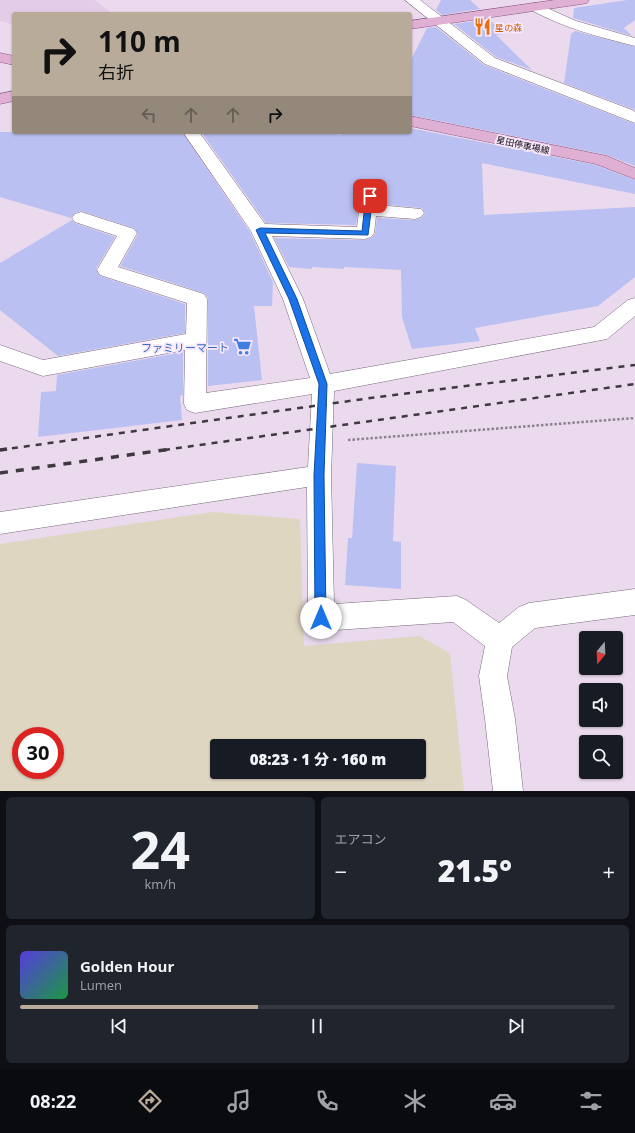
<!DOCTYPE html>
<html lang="ja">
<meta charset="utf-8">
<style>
body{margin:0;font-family:"Open Sans","Noto Sans JP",sans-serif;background:#20242c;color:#f1f3f6;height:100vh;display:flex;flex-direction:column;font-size:15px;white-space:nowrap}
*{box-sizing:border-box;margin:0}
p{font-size:13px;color:#9ea1a6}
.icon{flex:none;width:22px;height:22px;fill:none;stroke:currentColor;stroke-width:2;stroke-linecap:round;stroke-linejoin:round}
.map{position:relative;height:791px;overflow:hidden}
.sheet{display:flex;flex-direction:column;gap:6px;padding:6px;background:#0d0f14;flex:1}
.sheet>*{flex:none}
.hud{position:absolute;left:12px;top:12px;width:400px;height:122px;border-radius:4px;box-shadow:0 1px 3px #0004;background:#b9ab9a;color:#111;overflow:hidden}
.needle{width:26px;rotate:198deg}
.fabs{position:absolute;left:579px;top:631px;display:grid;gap:8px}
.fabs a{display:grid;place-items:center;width:44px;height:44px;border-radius:4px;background:#171b24;box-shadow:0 1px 3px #0004;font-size:20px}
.speed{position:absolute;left:12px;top:727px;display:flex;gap:8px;font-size:20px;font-weight:700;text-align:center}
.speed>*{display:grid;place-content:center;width:52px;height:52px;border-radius:50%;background:#171b24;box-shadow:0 1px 3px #0004;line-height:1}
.speed .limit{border:6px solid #d22;background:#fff;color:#111}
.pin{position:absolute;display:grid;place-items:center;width:34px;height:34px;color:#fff;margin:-17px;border-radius:8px;box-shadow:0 2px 6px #0006}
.me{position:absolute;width:44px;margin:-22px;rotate:0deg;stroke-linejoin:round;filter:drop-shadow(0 0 3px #0008)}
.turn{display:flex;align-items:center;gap:14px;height:84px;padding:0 20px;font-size:18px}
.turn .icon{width:52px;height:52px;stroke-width:2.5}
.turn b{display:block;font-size:28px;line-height:34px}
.lanes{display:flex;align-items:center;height:38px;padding:0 20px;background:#0003;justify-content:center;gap:20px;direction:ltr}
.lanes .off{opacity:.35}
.big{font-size:30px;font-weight:800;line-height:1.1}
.sheet .card{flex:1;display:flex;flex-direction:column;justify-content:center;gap:6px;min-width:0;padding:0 14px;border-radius:6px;background:#20242c}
.sheet .dial{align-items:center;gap:0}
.dial b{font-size:52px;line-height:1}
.song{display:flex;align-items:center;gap:12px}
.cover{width:48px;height:48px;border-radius:6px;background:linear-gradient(135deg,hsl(250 70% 55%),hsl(140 70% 35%))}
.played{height:4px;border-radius:2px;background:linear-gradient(90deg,#b9ab9a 40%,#363941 40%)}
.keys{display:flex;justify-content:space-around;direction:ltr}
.heat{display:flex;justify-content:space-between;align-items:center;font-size:22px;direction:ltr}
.sheet .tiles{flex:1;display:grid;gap:6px;grid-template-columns:1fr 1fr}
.card:last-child{grid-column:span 2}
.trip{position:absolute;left:210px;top:739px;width:216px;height:40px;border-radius:4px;background:#171b24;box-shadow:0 1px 3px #0004;font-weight:800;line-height:40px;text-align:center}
.tab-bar{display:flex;height:64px;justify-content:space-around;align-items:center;background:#090b0e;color:#9ea1a6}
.tab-bar .icon{width:28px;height:28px}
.tab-bar .current{color:#b9ab9a}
.tab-bar b{font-size:18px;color:#f1f3f6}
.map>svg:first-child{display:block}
.commercial{fill:#dfd6c1;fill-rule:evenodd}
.built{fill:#e2cce7}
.building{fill:#bbc0f2}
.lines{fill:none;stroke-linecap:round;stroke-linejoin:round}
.minor-casing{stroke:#78697b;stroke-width:1}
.major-casing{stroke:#8a557e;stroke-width:1}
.path{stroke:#8d808f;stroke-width:2.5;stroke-dasharray:2.5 2;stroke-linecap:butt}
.minor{fill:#fff;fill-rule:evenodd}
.major{fill:#dfb0d4;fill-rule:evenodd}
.rail-far1{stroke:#403841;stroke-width:2.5;stroke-dasharray:6 6;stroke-linecap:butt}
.rail{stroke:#403841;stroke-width:3.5;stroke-dasharray:8 8;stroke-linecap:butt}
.route{fill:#1a73e8;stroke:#114b97}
.labels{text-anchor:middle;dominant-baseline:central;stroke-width:3.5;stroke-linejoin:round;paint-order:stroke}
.far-food-label{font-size:9px;fill:#c56008;stroke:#f8e7fc;text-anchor:start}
.far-street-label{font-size:9px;fill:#140e15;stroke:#f8e7fc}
.shop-label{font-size:11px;fill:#366cbe;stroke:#f8e7fc;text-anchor:end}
</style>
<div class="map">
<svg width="635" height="791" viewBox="0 0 635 791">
<rect width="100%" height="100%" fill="#ebdaee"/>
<!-- commercial -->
<path class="commercial" d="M212 512 300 519 304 646 419 636 450 653 464 791H0V544ZM21 736H55V770H21ZM217 746H419V772H217Z"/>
<!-- built -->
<polygon class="built" points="0,0 94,0 113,14 14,14 14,25 0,21"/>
<!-- building -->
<g class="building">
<polygon points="441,0 470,0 480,9 442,15 436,10"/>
<polygon points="627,0 635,0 635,20 624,28 632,36 573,18 574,8"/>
<polygon points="489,19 504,34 496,35 532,70 496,57 454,24"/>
<polygon points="436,27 484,65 635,124 635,166 607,155 410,115 410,62 427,28"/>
<polygon points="575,31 635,47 635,110 564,83 571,34"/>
<polygon points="410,128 596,165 635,180 635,194 482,163 484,215 635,207 635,277 598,306 475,328 480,341 412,349 402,317 401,270 344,267 344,269 312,267 312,269 289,267 274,238 365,240 371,238 375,234 377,218 415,220 421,218 425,214 422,208 380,204 380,195 376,191 370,190 363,191 360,196 356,225 266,223 201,132 324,132 340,135 342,132 410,132"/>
<polygon points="0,132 182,132 250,232 273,282 272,306 254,306 262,380 208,386 208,298 204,293 120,266 138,234 134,228 81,211 75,213 71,218 0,197"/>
<polygon points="72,220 75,223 115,237 96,269 100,276 185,304 185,333 58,356 0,310 0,263"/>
<polygon points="183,352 183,395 180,396 182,420 38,437 41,392 56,391 57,375"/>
<polygon points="357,463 396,466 393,541 401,542 401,589 345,585 348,538 352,538"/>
</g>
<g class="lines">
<defs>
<g id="minor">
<polygon points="405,0 420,0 495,58 632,110 635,112 635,123 485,64"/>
<path d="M536 3 576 21 635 38V46C599 37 564 28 531 10L529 7 531 4Z"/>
<polygon points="183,132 199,132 265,224 357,227 361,196 364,192 370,191 376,192 379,196 378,205 421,209 424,213 421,217 415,219 376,216 374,233 371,237 365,239 272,236 303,299 330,374 594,327 628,300 635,298 635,316 607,339 334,391 331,475 334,604 457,596 466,600 499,623 519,607 529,603 635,589 635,615 535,628 512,647 507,676 515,719 523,791 493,791 485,719 479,676 485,646 453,622 321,631 311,627 308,618 307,487 0,534 0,512 308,467 312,394 195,413 187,410 184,404 185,350 43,376 0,361 0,345 43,360 186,334 187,303 100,275 97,270 117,236 75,222 72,218 75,214 81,212 134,229 137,233 118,267 204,294 207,299 206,393 310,378 283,299 251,231"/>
</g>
<g id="major">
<polygon points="555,0 589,0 587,3 582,4 410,29 410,21"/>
<polygon points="0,53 14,56 14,65 0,62"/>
<polygon points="14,91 14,101 0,104 0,94"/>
<polygon points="410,116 607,156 635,168 635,179 596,164 410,126"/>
</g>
</defs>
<!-- minor casing -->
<use href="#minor" class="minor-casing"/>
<!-- major casing -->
<use href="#major" class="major-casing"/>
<!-- path -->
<polyline class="path" points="348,440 635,418"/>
<!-- minor -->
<use href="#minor" class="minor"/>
<!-- major -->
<use href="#major" class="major"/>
<!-- rail-far1 -->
<g class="rail-far1">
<polyline points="0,450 378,397 635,365"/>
<polyline points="164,450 635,384"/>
</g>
<!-- rail -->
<g class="rail">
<polyline points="0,450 7,449"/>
<polyline points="0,473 171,449"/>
</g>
</g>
<!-- route -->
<polygon class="route" points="370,193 373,196 368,235 265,233 297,299 327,384 324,475 326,618 325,622 321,623 317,622 315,618 314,475 319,384 289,299 256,230 260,228 362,231 366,196"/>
<!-- icons -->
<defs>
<symbol id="restaurant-bare" viewBox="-9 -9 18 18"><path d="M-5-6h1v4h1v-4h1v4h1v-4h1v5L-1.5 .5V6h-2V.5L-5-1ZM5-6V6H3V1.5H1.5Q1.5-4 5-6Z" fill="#e8710a" stroke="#f8e7fc" stroke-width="2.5" paint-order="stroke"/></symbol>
<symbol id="supermarket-bare" viewBox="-9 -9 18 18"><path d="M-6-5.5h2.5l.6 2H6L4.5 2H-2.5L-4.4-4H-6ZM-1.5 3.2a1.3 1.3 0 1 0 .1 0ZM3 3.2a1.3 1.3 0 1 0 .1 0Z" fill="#3f7fe0" stroke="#f8e7fc" stroke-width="2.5" paint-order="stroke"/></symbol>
</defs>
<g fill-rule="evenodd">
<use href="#restaurant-bare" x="470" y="14" width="25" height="25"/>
<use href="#supermarket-bare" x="230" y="334" width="25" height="25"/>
</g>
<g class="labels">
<!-- far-food labels -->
<g class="far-food-label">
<text x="495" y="27">星の森</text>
</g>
<!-- far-street labels -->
<g class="far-street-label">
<text transform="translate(523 145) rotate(12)">星田停車場線</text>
</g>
<!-- shop labels -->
<g class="shop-label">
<text x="229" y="347">ファミリーマート</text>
</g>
</g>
</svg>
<div class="fabs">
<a><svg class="needle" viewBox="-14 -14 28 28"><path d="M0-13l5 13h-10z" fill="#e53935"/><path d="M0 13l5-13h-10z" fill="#9ea1a6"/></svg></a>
<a><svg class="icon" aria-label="sound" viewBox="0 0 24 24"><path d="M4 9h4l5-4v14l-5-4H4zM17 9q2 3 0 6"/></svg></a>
<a><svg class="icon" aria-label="search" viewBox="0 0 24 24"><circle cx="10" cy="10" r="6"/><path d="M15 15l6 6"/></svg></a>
</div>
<div class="speed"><div class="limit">30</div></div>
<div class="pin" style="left:370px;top:196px;background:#d93025"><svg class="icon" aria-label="arrive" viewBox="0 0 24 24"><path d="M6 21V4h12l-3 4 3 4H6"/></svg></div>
<svg class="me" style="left:321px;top:618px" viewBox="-20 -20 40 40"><circle r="19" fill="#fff"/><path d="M0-13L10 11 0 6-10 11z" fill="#1a73e8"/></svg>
<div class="trip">08:23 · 1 分 · 160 m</div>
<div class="hud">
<div class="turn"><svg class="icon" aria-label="right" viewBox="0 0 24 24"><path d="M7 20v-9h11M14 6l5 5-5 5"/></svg><div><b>110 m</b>右折</div></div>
<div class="lanes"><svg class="icon off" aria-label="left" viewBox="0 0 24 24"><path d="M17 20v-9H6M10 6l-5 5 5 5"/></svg><svg class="icon off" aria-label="ahead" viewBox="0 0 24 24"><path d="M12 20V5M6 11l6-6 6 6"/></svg><svg class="icon off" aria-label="ahead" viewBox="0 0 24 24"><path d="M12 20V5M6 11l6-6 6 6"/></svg><svg class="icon" aria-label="right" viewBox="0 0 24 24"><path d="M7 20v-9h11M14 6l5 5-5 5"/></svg></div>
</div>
</div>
<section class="sheet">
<div class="tiles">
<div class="card dial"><b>24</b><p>km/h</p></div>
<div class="card"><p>エアコン</p>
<div class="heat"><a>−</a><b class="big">21.5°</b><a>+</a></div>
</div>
<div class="card">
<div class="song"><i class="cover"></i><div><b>Golden Hour</b><p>Lumen</p></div></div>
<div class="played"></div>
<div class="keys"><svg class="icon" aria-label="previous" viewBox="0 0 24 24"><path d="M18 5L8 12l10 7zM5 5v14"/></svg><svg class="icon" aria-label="pause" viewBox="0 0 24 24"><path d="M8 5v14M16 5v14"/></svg><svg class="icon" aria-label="next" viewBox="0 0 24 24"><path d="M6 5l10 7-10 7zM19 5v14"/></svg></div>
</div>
</div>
</section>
<nav class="tab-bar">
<b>08:22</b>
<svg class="icon current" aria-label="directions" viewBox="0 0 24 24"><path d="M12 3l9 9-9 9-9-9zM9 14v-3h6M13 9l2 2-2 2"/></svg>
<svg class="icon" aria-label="music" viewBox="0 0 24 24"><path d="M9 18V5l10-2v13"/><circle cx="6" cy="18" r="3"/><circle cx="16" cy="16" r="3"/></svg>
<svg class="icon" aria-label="phone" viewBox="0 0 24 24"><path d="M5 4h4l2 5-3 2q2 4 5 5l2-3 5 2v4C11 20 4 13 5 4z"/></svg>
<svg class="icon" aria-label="climate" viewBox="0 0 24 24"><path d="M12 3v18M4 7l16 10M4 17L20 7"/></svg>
<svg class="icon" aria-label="car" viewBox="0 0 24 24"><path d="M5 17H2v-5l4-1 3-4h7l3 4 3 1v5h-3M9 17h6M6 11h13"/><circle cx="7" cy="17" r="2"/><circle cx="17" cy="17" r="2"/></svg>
<svg class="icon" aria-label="filters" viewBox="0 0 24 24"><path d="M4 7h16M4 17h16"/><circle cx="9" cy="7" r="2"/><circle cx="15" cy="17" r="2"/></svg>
</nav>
